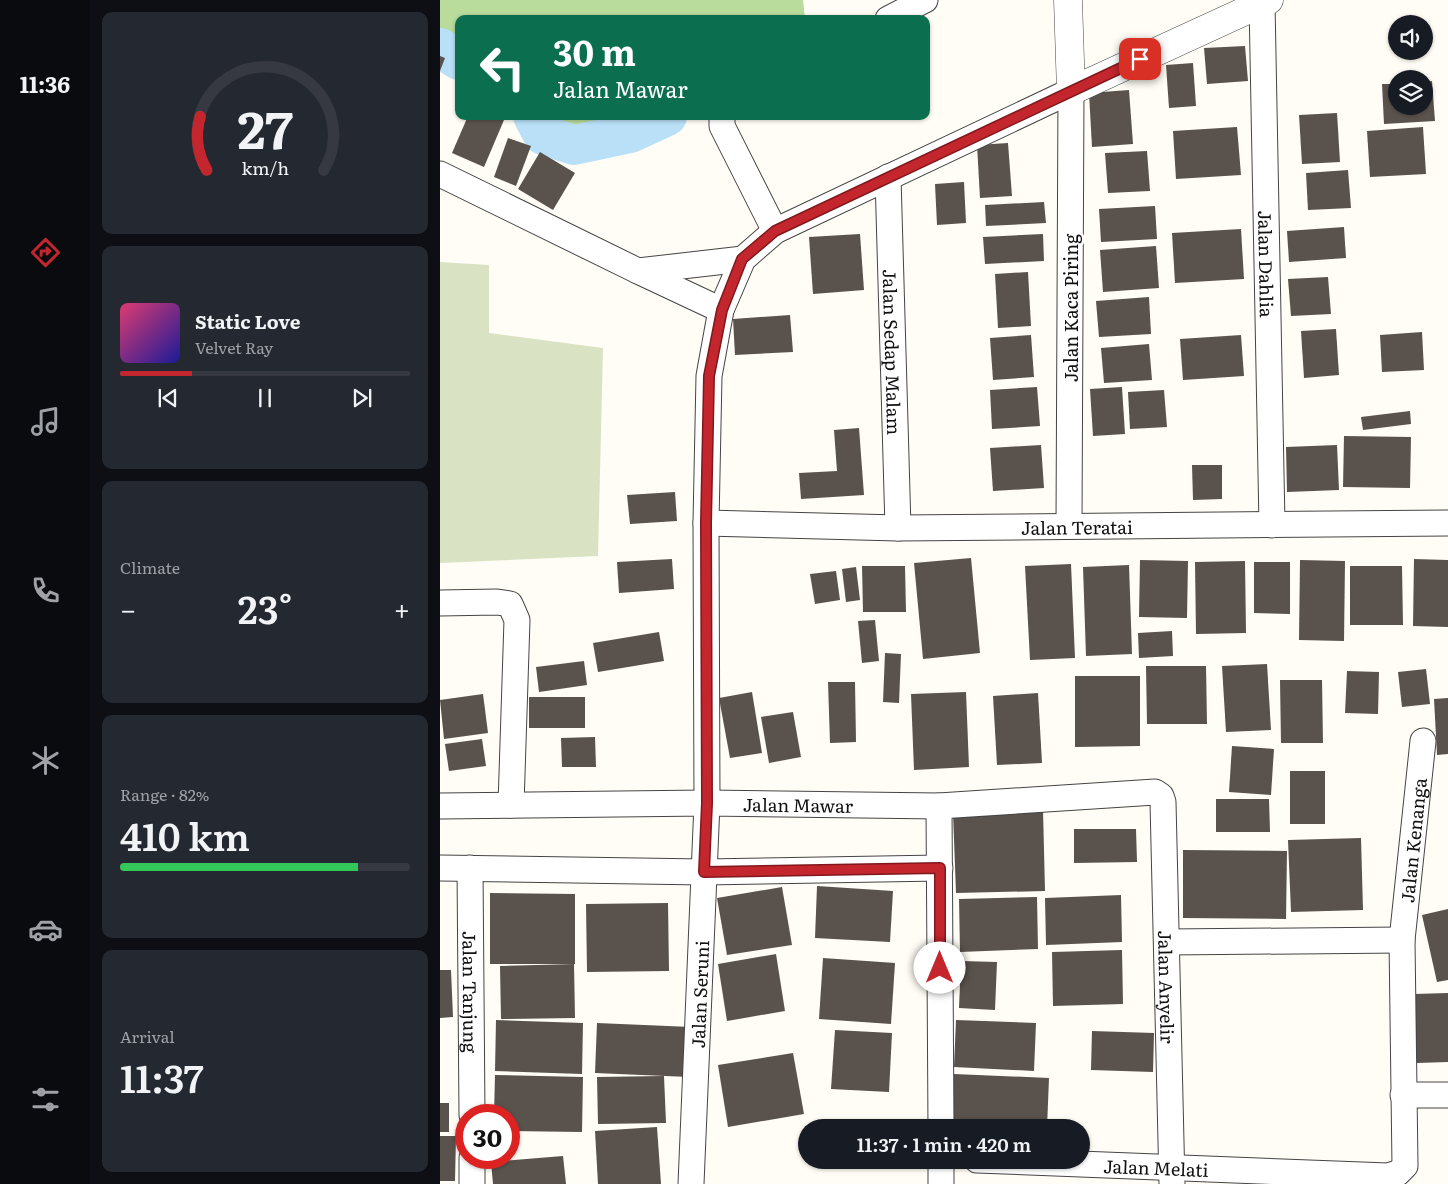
<!DOCTYPE html>
<meta charset="utf-8">
<style>
body{margin:0;font-family:Literata,serif;background:#242831;color:#f1f3f6;height:100vh;display:flex;flex-direction:column;font-size:19px;white-space:nowrap}
*{box-sizing:border-box;margin:0}
p{font-size:16px;color:#9ea1a6}
.icon{flex:none;width:28px;height:28px;fill:none;stroke:currentColor;stroke-width:2;stroke-linecap:round;stroke-linejoin:round}
.map{position:relative;flex:1;overflow:hidden}
.drawer{display:flex;flex-direction:column;gap:12px;padding:12px;background:#0d0f14;width:350px}
.drawer>*{flex:none}
.top-card{position:absolute;left:15px;top:15px;width:475px;height:105px;border-radius:10px;box-shadow:0 1px 4px #0004;background:#0b6e4f;color:#fff;overflow:hidden}
.tools{position:absolute;left:948px;top:15px;display:grid;gap:10px}
.tools a{display:grid;place-items:center;width:45px;height:45px;border-radius:50%;background:#171b24;box-shadow:0 1px 4px #0004;font-size:25px}
.speed{position:absolute;left:15px;top:1104px;display:flex;gap:10px;font-size:25px;font-weight:700;text-align:center}
.speed>*{display:grid;place-content:center;width:65px;height:65px;border-radius:50%;background:#171b24;box-shadow:0 1px 4px #0004;line-height:1}
.speed .limit{border:8px solid #d22;background:#fff;color:#111}
.pin{position:absolute;display:grid;place-items:center;width:42px;height:42px;color:#fff;margin:-21px;border-radius:10px;box-shadow:0 2px 8px #0006}
.me{position:absolute;width:55px;margin:-28px;rotate:0deg;stroke-linejoin:round;filter:drop-shadow(0 0 4px #0008)}
.turn{display:flex;align-items:center;gap:18px;height:105px;padding:0 15px;font-size:22px}
.turn .icon{width:65px;height:65px;stroke-width:2.5}
.turn b{display:block;font-size:35px;line-height:42px}
.big{font-size:38px;font-weight:600;line-height:1.1}
.drawer .widget{flex:1;display:flex;flex-direction:column;justify-content:center;gap:8px;min-width:0;padding:0 18px;border-radius:10px;background:#242831}
.drawer .dial{align-items:center;gap:0}
.dial svg{height:130px;overflow:visible;fill:none;stroke:#363941;stroke-width:7;stroke-linecap:round;text-anchor:middle}
.dial text{fill:#f1f3f6;stroke:none}
.song{display:flex;align-items:center;gap:15px}
.cover{width:60px;height:60px;border-radius:8px;background:linear-gradient(135deg,hsl(340 70% 55%),hsl(240 70% 35%))}
.played{height:5px;border-radius:2px;background:linear-gradient(90deg,#c4262e 25%,#363941 25%)}
.keys{display:flex;justify-content:space-around;direction:ltr}
.heat{display:flex;justify-content:space-between;align-items:center;font-size:28px;direction:ltr}
.charge{height:8px;border-radius:4px;background:linear-gradient(90deg,#34c759 82%,#363941 0)}
.trip{position:absolute;left:358px;top:1119px;width:292px;height:50px;border-radius:25px;background:#171b24;box-shadow:0 1px 4px #0004;font-weight:600;line-height:50px;text-align:center}
main{display:flex;flex:1;min-height:0}
.tab-bar{display:flex;flex-direction:column;width:90px;justify-content:space-around;align-items:center;background:#090b0e;color:#9ea1a6}
.tab-bar .icon{width:35px;height:35px}
.tab-bar .current{color:#c4262e}
.tab-bar b{font-size:22px;color:#f1f3f6}
.map>svg:first-child{display:block}
.forest{fill:#b9dc9c}
.cemetery{fill:#d9e3c4}
.lines{fill:none;stroke-linecap:round;stroke-linejoin:round}
.river{stroke:#b9e0f7;stroke-width:40}
.building{fill:#5a524d}
.minor-casing{stroke:#444;stroke-width:27}
.tertiary-casing{stroke:#444;stroke-width:29}
.minor{stroke:#fff;stroke-width:25}
.tertiary{stroke:#fff;stroke-width:28}
.route-casing{stroke:#7f191e;stroke-width:12}
.route{stroke:#c4262e;stroke-width:9}
.labels{text-anchor:middle;dominant-baseline:central;stroke-width:5;stroke-linejoin:round;paint-order:stroke}
.street-label{font-size:18px;fill:#111;stroke:#fff}
</style>
<main>
<nav class="tab-bar">
<b>11:36</b>
<svg class="icon current" aria-label="directions" viewBox="0 0 24 24"><path d="M12 3l9 9-9 9-9-9zM9 14v-3h6M13 9l2 2-2 2"/></svg>
<svg class="icon" aria-label="music" viewBox="0 0 24 24"><path d="M9 18V5l10-2v13"/><circle cx="6" cy="18" r="3"/><circle cx="16" cy="16" r="3"/></svg>
<svg class="icon" aria-label="phone" viewBox="0 0 24 24"><path d="M5 4h4l2 5-3 2q2 4 5 5l2-3 5 2v4C11 20 4 13 5 4z"/></svg>
<svg class="icon" aria-label="climate" viewBox="0 0 24 24"><path d="M12 3v18M4 7l16 10M4 17L20 7"/></svg>
<svg class="icon" aria-label="car" viewBox="0 0 24 24"><path d="M5 17H2v-5l4-1 3-4h7l3 4 3 1v5h-3M9 17h6M6 11h13"/><circle cx="7" cy="17" r="2"/><circle cx="17" cy="17" r="2"/></svg>
<svg class="icon" aria-label="filters" viewBox="0 0 24 24"><path d="M4 7h16M4 17h16"/><circle cx="9" cy="7" r="2"/><circle cx="15" cy="17" r="2"/></svg>
</nav>
<section class="drawer">
<div class="widget dial"><svg viewBox="0 0 100 80">
<path d="M14 69A42 42 0 1 1 86 69"/>
<path d="M14 69A42 42 0 0 1 10 36" stroke="#c4262e"/>
<text x="50" y="56" font-size="32" font-weight="700">27</text>
<text x="50" y="72" font-size="11">km/h</text>
</svg></div>
<div class="widget">
<div class="song"><i class="cover"></i><div><b>Static Love</b><p>Velvet Ray</p></div></div>
<div class="played"></div>
<div class="keys"><svg class="icon" aria-label="previous" viewBox="0 0 24 24"><path d="M18 5L8 12l10 7zM5 5v14"/></svg><svg class="icon" aria-label="pause" viewBox="0 0 24 24"><path d="M8 5v14M16 5v14"/></svg><svg class="icon" aria-label="next" viewBox="0 0 24 24"><path d="M6 5l10 7-10 7zM19 5v14"/></svg></div>
</div>
<div class="widget"><p>Climate</p>
<div class="heat"><a>−</a><b class="big">23°</b><a>+</a></div>
</div>
<div class="widget"><p>Range · 82%</p><b class="big">410 km</b><div class="charge"></div></div>
<div class="widget"><p>Arrival</p><b class="big">11:37</b></div>
</section>
<div class="map">
<svg width="1008" height="1184" viewBox="0 0 1008 1184">
<rect width="100%" height="100%" fill="#fffdf5"/>
<!-- forest -->
<g class="forest">
<polygon points="0,0 363,0 365,19 19,19 19,53 0,41"/>
<polygon points="96,116 188,116 117,145"/>
</g>
<!-- cemetery -->
<polygon class="cemetery" points="0,262 49,265 49,333 163,348 158,556 0,563"/>
<g class="lines">
<!-- river -->
<g class="river">
<polyline points="0,48 19,60"/>
<polyline points="93,116 103,135 134,145 190,133 227,116"/>
</g>
</g>
<!-- building -->
<g class="building">
<polygon points="805,46 808,81 767,84 764,48"/>
<polygon points="0,56 5,58 0,71"/>
<polygon points="753,63 756,106 729,108 726,65"/>
<polygon points="992,81 995,121 944,124 942,84 956,84 956,106 984,106 984,82"/>
<polygon points="689,90 693,144 652,147 649,93"/>
<polygon points="897,113 900,162 862,164 859,115"/>
<polygon points="28,116 55,116 64,120 44,167 12,153"/>
<polygon points="797,127 801,175 736,179 733,131"/>
<polygon points="983,127 986,174 930,177 927,131"/>
<polygon points="68,138 91,146 76,186 54,177"/>
<polygon points="568,143 572,196 540,198 537,145"/>
<polygon points="707,151 710,191 668,193 665,153"/>
<polygon points="100,152 135,173 113,210 78,189"/>
<polygon points="908,170 911,208 868,210 866,173"/>
<polygon points="524,182 526,223 497,225 495,184"/>
<polygon points="604,202 606,223 546,226 545,205"/>
<polygon points="715,206 717,239 661,242 659,209"/>
<polygon points="904,227 906,258 849,262 847,231"/>
<polygon points="801,229 804,279 735,283 732,233"/>
<polygon points="420,234 424,290 373,294 369,237"/>
<polygon points="603,234 604,261 545,264 543,237"/>
<polygon points="716,246 719,288 663,292 660,250"/>
<polygon points="588,272 591,326 558,328 555,274"/>
<polygon points="888,277 891,314 851,316 848,279"/>
<polygon points="709,297 711,334 659,337 656,301"/>
<polygon points="350,315 353,352 295,355 293,319"/>
<polygon points="896,329 899,375 864,378 861,331"/>
<polygon points="982,332 984,370 942,372 940,335"/>
<polygon points="591,335 594,377 553,380 550,338"/>
<polygon points="801,335 804,376 743,380 740,339"/>
<polygon points="709,344 712,380 664,383 661,348"/>
<polygon points="597,387 600,426 552,429 550,390"/>
<polygon points="682,387 685,434 653,436 650,389"/>
<polygon points="724,390 727,427 690,429 688,392"/>
<polygon points="970,411 971,424 923,430 921,417"/>
<polygon points="419,428 424,495 361,499 359,473 397,471 394,430"/>
<polygon points="904,436 971,437 970,488 903,487"/>
<polygon points="601,445 604,488 553,491 550,448"/>
<polygon points="897,445 899,490 847,492 846,447"/>
<polygon points="752,465 782,465 782,499 753,500"/>
<polygon points="235,492 237,521 190,524 187,495"/>
<polygon points="531,558 540,653 483,659 474,563"/>
<polygon points="232,559 234,589 179,593 177,562"/>
<polygon points="974,559 1008,560 1008,627 973,626"/>
<polygon points="700,560 748,561 747,618 699,617"/>
<polygon points="860,560 905,561 904,641 859,640"/>
<polygon points="805,561 806,633 756,634 755,562"/>
<polygon points="814,562 850,562 850,614 814,613"/>
<polygon points="631,564 635,658 590,660 585,566"/>
<polygon points="689,565 692,654 646,656 643,567"/>
<polygon points="422,566 465,566 466,612 423,612"/>
<polygon points="910,566 962,566 963,625 910,625"/>
<polygon points="416,567 420,600 406,602 402,569"/>
<polygon points="396,571 400,600 375,604 370,574"/>
<polygon points="435,620 439,661 422,663 418,621"/>
<polygon points="732,631 733,656 699,658 698,633"/>
<polygon points="219,632 224,661 158,672 153,643"/>
<polygon points="445,653 461,654 459,703 443,702"/>
<polygon points="144,661 147,685 99,692 96,667"/>
<polygon points="827,664 831,730 786,732 782,666"/>
<polygon points="706,666 766,666 767,724 707,724"/>
<polygon points="986,669 990,704 962,707 958,672"/>
<polygon points="907,671 939,672 938,714 905,713"/>
<polygon points="635,676 700,676 700,746 635,747"/>
<polygon points="840,680 882,680 883,743 841,743"/>
<polygon points="388,682 415,682 416,742 390,743"/>
<polygon points="312,692 322,753 290,758 279,698"/>
<polygon points="526,692 529,767 474,770 471,694"/>
<polygon points="598,693 602,763 557,765 553,696"/>
<polygon points="43,694 48,733 4,739 0,700"/>
<rect x="89" y="697" width="56" height="31"/>
<polygon points="1008,698 1008,754 997,755 994,699"/>
<polygon points="353,712 361,757 329,763 321,717"/>
<polygon points="155,737 156,767 122,767 121,738"/>
<polygon points="42,739 46,766 9,771 5,744"/>
<polygon points="792,746 834,749 831,795 789,792"/>
<rect x="850" y="771" width="35" height="53"/>
<polygon points="776,799 829,799 830,832 776,832"/>
<polygon points="603,810 605,891 516,893 513,813"/>
<polygon points="634,829 696,829 697,862 634,863"/>
<polygon points="921,838 923,910 851,912 848,840"/>
<polygon points="743,850 847,851 846,919 743,918"/>
<polygon points="377,886 453,891 450,942 375,938"/>
<polygon points="342,887 352,945 287,955 277,898"/>
<polygon points="50,893 135,894 135,964 50,964"/>
<polygon points="681,895 682,942 606,945 605,898"/>
<polygon points="597,897 598,949 520,952 519,899"/>
<polygon points="228,903 229,971 147,972 146,904"/>
<polygon points="1008,909 1008,980 997,982 982,915"/>
<polygon points="682,950 683,1004 613,1006 612,952"/>
<polygon points="336,954 345,1011 287,1021 278,964"/>
<polygon points="383,958 455,963 451,1024 379,1019"/>
<polygon points="521,961 557,962 555,1010 519,1008"/>
<polygon points="134,964 135,1018 61,1019 60,966"/>
<polygon points="0,970 11,970 13,1017 0,1018"/>
<polygon points="1008,993 1008,1062 977,1063 974,994"/>
<polygon points="56,1020 143,1023 142,1074 55,1071"/>
<polygon points="516,1020 596,1023 594,1071 514,1067"/>
<polygon points="157,1023 251,1027 249,1077 155,1073"/>
<polygon points="395,1030 452,1033 449,1092 391,1089"/>
<polygon points="652,1031 714,1033 713,1072 651,1070"/>
<polygon points="353,1053 364,1114 288,1127 278,1065"/>
<polygon points="514,1074 609,1078 607,1128 512,1125"/>
<polygon points="55,1075 143,1077 142,1132 69,1131 69,1115 54,1115"/>
<polygon points="224,1076 226,1123 158,1124 157,1077"/>
<rect x="0" y="1103" width="9" height="29"/>
<polygon points="217,1127 221,1184 158,1184 155,1131"/>
<polygon points="0,1136 16,1136 15,1181 0,1181"/>
<polygon points="123,1156 126,1184 53,1184 51,1162"/>
</g>
<g class="lines">
<defs>
<g id="minor">
<path id="s1" d="M822 3 832 525"/>
<polyline points="448,19 485,0"/>
<polyline points="282,116 282,126 335,231"/>
<polyline points="0,174 198,271 303,259"/>
<path id="s2" d="M448 177 458 528"/>
<polyline points="198,271 281,310"/>
<path id="s3" d="M266 523 458 528 1008 523"/>
<polyline points="0,603 57,602 70,604 77,620 71,805"/>
<path id="s4" d="M0 806 267 803 499 806 715 792 721 796 723 802 732 1184"/>
<polyline points="499,806 501,1128"/>
<polyline points="0,868 264,872 500,868"/>
<path id="s5" d="M30 868 32 1115"/>
<polyline points="728,942 962,940"/>
<polyline points="963,1095 1008,1095"/>
<polyline points="32,1158 32,1184"/>
<polyline points="501,1160 501,1184"/>
<path id="s6" d="M537 1160 948 1176 958 1173 965 1166 962 940 983 741"/>
<path id="s7" d="M251 1184 267 803 266 523 269 376 281 310 303 259 335 231 631 91 629 525"/>
</g>
<polyline id="tertiary" points="628,0 631,91 829,0"/>
</defs>
<!-- minor casing -->
<use href="#minor" class="minor-casing"/>
<!-- tertiary casing -->
<use href="#tertiary" class="tertiary-casing"/>
<!-- minor -->
<use href="#minor" class="minor"/>
<!-- tertiary -->
<use href="#tertiary" class="tertiary"/>
</g>
<g class="lines">
<defs>
<polyline id="route" points="500,968 500,868 264,872 267,803 266,523 269,376 282,310 302,259 335,231 700,59"/>
</defs>
<!-- route casing -->
<use href="#route" class="route-casing"/>
<!-- route -->
<use href="#route" class="route"/>
</g>
<g class="labels">
<!-- street labels -->
<g class="street-label">
<text stroke="none"><textPath href="#s1" startOffset="261">Jalan Dahlia</textPath></text>
<text transform="translate(630 308) rotate(-90)">Jalan Kaca Piring</text>
<text stroke="none"><textPath href="#s2" startOffset="175">Jalan Sedap Malam</textPath></text>
<text stroke="none"><textPath href="#s3" startOffset="371">Jalan Teratai</textPath></text>
<text stroke="none"><textPath href="#s4" startOffset="358">Jalan Mawar</textPath></text>
<text stroke="none"><textPath href="#s6" startOffset="758">Jalan Kenanga</textPath></text>
<text stroke="none"><textPath href="#s4" startOffset="914">Jalan Anyelir</textPath></text>
<text stroke="none"><textPath href="#s5" startOffset="124">Jalan Tanjung</textPath></text>
<text stroke="none"><textPath href="#s7" startOffset="190">Jalan Seruni</textPath></text>
<text stroke="none"><textPath href="#s6" startOffset="179">Jalan Melati</textPath></text>
</g>
</g>
</svg>
<div class="tools">
<a><svg class="icon" aria-label="sound" viewBox="0 0 24 24"><path d="M4 9h4l5-4v14l-5-4H4zM17 9q2 3 0 6"/></svg></a>
<a><svg class="icon" aria-label="layers" viewBox="0 0 24 24"><path d="M12 4l9 5-9 5-9-5zM3 14l9 5 9-5"/></svg></a>
</div>
<div class="speed"><div class="limit">30</div></div>
<div class="pin" style="left:700px;top:59px;background:#d93025"><svg class="icon" aria-label="arrive" viewBox="0 0 24 24"><path d="M6 21V4h12l-3 4 3 4H6"/></svg></div>
<svg class="me" style="left:500px;top:968px" viewBox="-20 -20 40 40"><circle r="19" fill="#fff"/><path d="M0-13L10 11 0 6-10 11z" fill="#c4262e"/></svg>
<div class="trip">11:37 · 1 min · 420 m</div>
<div class="top-card">
<div class="turn"><svg class="icon" aria-label="left" viewBox="0 0 24 24"><path d="M17 20v-9H6M10 6l-5 5 5 5"/></svg><div><b>30 m</b>Jalan Mawar</div></div>
</div>
</div>
</main>
